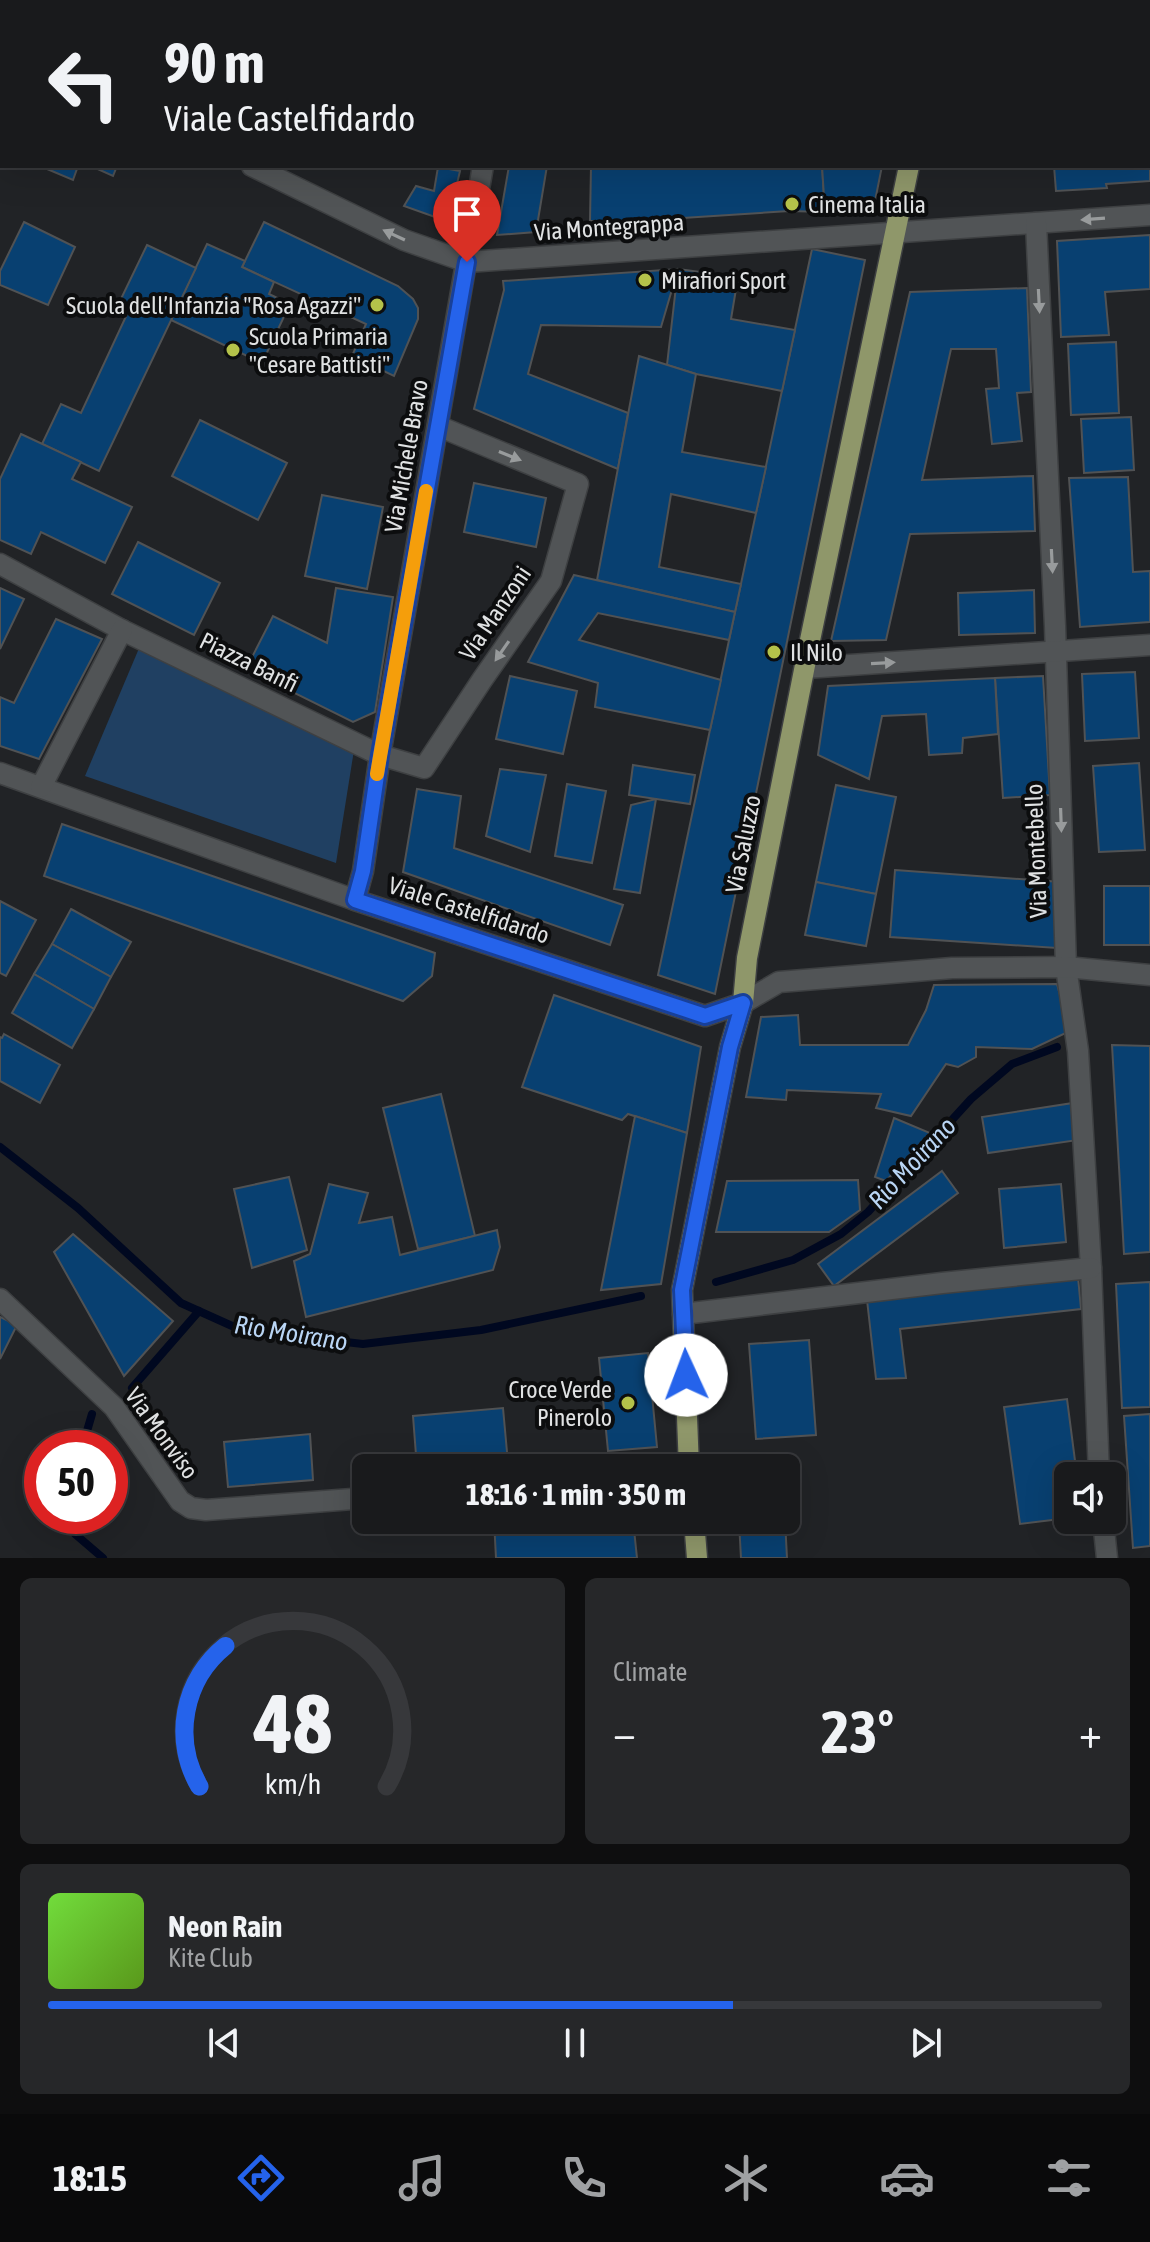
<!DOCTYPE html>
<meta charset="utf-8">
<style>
body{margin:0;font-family:"Asap Condensed",sans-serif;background:#262729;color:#f1f3f6;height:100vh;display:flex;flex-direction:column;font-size:30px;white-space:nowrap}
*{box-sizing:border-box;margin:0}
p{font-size:26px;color:#9fa1a3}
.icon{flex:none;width:44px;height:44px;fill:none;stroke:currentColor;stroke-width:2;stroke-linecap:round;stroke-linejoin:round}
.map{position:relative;height:1558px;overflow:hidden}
.side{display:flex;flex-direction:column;gap:20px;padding:20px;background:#0e0e0f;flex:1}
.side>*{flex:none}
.banner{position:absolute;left:0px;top:0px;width:1150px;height:168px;box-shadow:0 8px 32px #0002,0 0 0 2px #37383b;background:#191a1c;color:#f1f3f6;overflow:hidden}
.buttons{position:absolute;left:1054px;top:1462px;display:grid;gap:16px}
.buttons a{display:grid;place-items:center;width:72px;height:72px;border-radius:12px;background:#191a1c;box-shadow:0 8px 32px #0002,0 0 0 2px #37383b;font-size:40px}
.speed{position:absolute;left:24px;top:1430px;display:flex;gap:16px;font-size:40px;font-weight:700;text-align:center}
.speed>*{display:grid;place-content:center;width:104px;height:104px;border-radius:50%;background:#191a1c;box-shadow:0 8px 32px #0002,0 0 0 2px #37383b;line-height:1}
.speed .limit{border:12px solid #d22;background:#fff;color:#111}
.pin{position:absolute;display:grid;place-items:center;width:68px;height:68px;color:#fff;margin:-82px -34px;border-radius:50% 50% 50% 0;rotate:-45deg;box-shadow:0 0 8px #0007}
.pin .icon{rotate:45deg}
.me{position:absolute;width:88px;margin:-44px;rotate:358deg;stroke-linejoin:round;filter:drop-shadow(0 0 6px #0008)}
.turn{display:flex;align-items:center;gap:28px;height:168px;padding:0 32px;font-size:36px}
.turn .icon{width:104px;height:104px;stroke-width:2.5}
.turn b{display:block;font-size:56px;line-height:68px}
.big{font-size:60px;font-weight:700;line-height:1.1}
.side .tile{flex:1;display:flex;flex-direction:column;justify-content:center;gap:12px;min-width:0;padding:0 28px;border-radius:12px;background:#262729}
.side .dial{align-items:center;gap:0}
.dial svg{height:208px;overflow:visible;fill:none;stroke:#37383b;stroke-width:7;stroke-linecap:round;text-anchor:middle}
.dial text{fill:#f1f3f6;stroke:none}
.song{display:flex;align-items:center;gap:24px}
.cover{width:96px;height:96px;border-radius:12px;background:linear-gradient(135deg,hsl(100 70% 55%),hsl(90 70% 35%))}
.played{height:8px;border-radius:4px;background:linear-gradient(90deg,#2563eb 65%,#37383b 65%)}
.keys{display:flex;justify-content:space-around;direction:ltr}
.heat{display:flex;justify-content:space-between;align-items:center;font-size:44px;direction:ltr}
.side .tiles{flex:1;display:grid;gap:20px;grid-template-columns:1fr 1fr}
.tile:last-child{grid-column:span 2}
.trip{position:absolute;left:352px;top:1454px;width:448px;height:80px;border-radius:12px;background:#191a1c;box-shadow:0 8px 32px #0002,0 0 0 2px #37383b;font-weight:700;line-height:80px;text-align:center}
.dock{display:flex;height:128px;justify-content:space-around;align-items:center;background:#0a0a0b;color:#9fa1a3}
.dock .icon{width:56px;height:56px}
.dock .active{color:#2563eb}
.dock b{font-size:36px;color:#f1f3f6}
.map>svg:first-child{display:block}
.green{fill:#204062}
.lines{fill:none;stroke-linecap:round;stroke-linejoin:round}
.stream{stroke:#000820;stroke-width:8}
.building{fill:#084071;stroke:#505254;stroke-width:2}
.minor-casing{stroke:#3e4042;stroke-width:23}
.major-casing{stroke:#3e4042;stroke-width:23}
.minor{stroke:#515456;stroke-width:20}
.major{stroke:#8f976a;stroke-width:20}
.oneway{fill:#989b9c}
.route-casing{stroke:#184099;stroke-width:20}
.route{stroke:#2563eb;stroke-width:14}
.slow{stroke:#f59e0b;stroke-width:14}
.poi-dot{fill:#b4c24a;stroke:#0c0d0e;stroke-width:3}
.labels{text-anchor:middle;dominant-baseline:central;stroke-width:8;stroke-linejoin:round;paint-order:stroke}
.poi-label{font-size:24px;fill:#e0e2e3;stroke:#0c0d0e;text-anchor:start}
.street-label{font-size:24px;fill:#e0e2e3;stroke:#0c0d0e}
.water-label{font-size:26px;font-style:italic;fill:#b9d5f4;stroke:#0c0d0e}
</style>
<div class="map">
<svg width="1150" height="1558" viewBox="0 0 1150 1558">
<rect width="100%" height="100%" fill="#212326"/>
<!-- green -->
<polygon class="green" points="140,646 354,750 336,863 85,776"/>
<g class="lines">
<!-- stream -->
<g class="stream">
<polyline points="0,1147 78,1208 181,1303 241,1330 363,1344 481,1330 641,1296"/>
<polyline points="716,1282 793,1260 841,1234 868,1212 971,1099 1012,1064 1057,1047"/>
<polyline points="132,1388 199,1311"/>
<polyline points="82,1448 92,1414"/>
<polyline points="74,1516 75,1534 103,1558"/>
</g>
</g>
<!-- building -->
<g class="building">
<polygon points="384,0 441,0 443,2 385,2"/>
<rect x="857" y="0" width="61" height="2"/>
<polygon points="1044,0 1150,0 1150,49 1148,49 1148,2 1044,2"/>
<polygon points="0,67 2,68 2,137 0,141"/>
<polygon points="1148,130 1150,130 1150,181 1106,184 1107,188 1056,191 1054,166 1148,166"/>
<polygon points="40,166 78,166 73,180"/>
<polygon points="91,166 117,166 113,176"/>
<polygon points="509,166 547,166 536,232 497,235"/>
<polygon points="591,166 822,166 825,212 789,211 636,221 590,221"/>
<polygon points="822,166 882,166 873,211 825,212"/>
<polygon points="438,167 460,171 449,218 435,217 404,206 416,186 434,191"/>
<polygon points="24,222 75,247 48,305 0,285 0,271"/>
<polygon points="264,222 398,286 413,299 418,308 418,319 394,376 352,356 366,324 242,267"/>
<polygon points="1150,235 1150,289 1105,292 1109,335 1061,337 1057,241"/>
<polygon points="207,244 245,261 242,267 274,282 269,294 290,304 262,363 171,320"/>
<polygon points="147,245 196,268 99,471 42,444 61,404 81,413 129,310 118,305"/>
<polygon points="812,249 865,260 715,994 658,975"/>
<polygon points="678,269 661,327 541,325 528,374 628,413 618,469 474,409 504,290 503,281"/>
<polygon points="678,269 738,277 731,319 795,330 782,391 696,374 667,365"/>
<polygon points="1027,288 1031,392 1017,393 1022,441 992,444 986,389 999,388 996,349 951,349 922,480 1033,476 1035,531 910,534 886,640 831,641 910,292"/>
<polygon points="1116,342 1119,413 1071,415 1068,344"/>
<polygon points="639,356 696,374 682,452 766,467 756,513 671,494 659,567 741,584 735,612 597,580"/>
<polygon points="1131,417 1134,470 1084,473 1081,419"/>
<polygon points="200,420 287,463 258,520 172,476"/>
<polygon points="21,434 81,462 72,479 132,507 105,563 41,532 31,554 0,540 0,479"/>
<polygon points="1128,477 1133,572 1150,571 1150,622 1080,627 1069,478"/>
<polygon points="474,483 546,498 536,547 464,532"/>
<polygon points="322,495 383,507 367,589 305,576"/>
<polygon points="138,542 220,583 194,635 112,594"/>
<polygon points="574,575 735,612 729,640 598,613 579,640 721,680 710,730 595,707 598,683 528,662"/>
<polygon points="0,588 24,599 0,649"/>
<polygon points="336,588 393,597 375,712 353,722 246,669 273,616 327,643"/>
<polygon points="1034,590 1035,633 959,635 958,593"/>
<polygon points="56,619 102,639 39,759 0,746 0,697 14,703"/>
<polygon points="1135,672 1139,738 1085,741 1082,674"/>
<polygon points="510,676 577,691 563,754 496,739"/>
<polygon points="1043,676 1050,795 1003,798 995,678"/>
<polygon points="995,678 998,734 963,738 962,753 929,755 926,714 882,716 869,779 818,755 828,686"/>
<polygon points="1139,763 1145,850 1099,852 1093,766"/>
<polygon points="633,765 695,775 690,804 629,795"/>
<polygon points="500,769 546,775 530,852 486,836"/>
<polygon points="567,784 606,791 592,863 555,856"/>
<polygon points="836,785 896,797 876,894 816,882"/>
<polygon points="417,789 461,796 454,848 623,905 610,945 403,872"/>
<polygon points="656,799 640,893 614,889 631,805"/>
<polygon points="62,824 435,953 432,976 403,1001 44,876"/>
<polygon points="895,870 1061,882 1057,948 890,937"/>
<polygon points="816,882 876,894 866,946 805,935"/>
<rect x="1104" y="886" width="46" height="59"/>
<polygon points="0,901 36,920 6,976 0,973"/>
<polygon points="71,909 131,942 111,977 52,944"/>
<polygon points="52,944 111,977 94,1009 34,974"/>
<polygon points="34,974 94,1009 72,1048 12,1013"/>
<polygon points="1057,984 1070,1031 1032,1049 976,1047 976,1057 958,1067 946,1064 911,1116 876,1108 881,1094 787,1090 786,1100 746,1097 761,1017 798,1015 800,1045 908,1045 926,1010 934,985"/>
<polygon points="554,995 701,1047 687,1133 628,1114 622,1120 522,1087"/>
<polygon points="4,1034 60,1065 40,1103 0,1081 0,1037 2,1038"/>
<polygon points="1112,1045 1150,1046 1150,1252 1124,1254"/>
<polygon points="441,1094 475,1236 418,1249 383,1108"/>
<polygon points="1073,1103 1078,1140 988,1153 982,1117"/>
<polygon points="635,1116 687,1133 661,1284 601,1290"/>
<polygon points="894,1118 930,1133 886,1181 875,1177"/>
<polygon points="942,1171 958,1193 834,1286 818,1264"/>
<polygon points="289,1177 307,1250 252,1268 234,1189"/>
<polygon points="858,1180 860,1210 829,1232 716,1232 727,1181"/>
<polygon points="329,1184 368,1193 359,1223 392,1217 400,1255 497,1230 500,1247 493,1270 306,1317 294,1261 310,1254"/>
<polygon points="1061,1184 1066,1242 1004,1248 999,1189"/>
<polygon points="73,1234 173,1321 124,1376 54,1252"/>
<polygon points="1078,1277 1081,1309 900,1329 906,1378 876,1379 867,1300"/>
<polygon points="1150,1282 1150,1407 1122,1408 1116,1284"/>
<polygon points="0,1317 17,1325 0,1359"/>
<polygon points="809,1340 816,1435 756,1439 749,1344"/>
<polygon points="648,1353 657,1447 608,1451 599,1358"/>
<polygon points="1067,1399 1077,1476 1068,1476 1068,1518 1020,1524 1004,1407"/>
<polygon points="503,1408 508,1463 452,1468 417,1468 413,1416"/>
<polygon points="1150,1414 1150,1546 1133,1548 1124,1416"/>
<polygon points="310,1434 313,1480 228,1487 224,1442"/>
<polygon points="494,1520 633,1520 637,1558 496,1558"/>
<polygon points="785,1520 787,1558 741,1558 739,1522"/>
</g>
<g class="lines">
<defs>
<g id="minor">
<polyline points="472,0 473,2"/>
<polyline points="515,2 516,0"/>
<polyline points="0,41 2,42"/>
<polyline points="252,166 404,240 467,262 1150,215"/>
<polyline points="1036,223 1055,626 1066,967 1078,1051 1091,1268 1099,1476"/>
<polyline points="0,564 122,630 380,755 424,768 482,680 551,581 578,484 438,426"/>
<polyline points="805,668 1150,645"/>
<polyline points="0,773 355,900 705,1016 743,1003 779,982 952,968 1066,967 1150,975"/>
<polyline points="41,787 122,630"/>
<polyline points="355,900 363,871 380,755 483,166"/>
<polyline points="0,1299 114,1407 180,1501 191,1508 206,1510 366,1498"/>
<polyline points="683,1314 942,1283 1091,1268"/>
<polyline points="1103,1520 1107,1558"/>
</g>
<g id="major">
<polyline points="938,2 938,0"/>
<polyline points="689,1468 682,1290 730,1047 743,1003 747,958 809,645 909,166"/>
<polyline points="694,1520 697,1558"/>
</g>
</defs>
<!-- minor casing -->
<use href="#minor" class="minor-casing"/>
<!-- major casing -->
<use href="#major" class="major-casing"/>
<!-- minor -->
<use href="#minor" class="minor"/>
<!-- major -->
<use href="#major" class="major"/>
</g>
<!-- one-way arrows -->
<defs><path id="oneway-solid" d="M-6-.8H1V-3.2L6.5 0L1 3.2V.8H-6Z" transform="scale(2)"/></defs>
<g class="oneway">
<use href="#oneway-solid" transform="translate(1093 219) rotate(176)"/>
<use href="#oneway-solid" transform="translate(394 235) rotate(-155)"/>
<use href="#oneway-solid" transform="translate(1039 301) rotate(87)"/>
<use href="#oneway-solid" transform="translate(510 456) rotate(22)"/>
<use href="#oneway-solid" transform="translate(1052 561) rotate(87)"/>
<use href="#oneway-solid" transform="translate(502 651) rotate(125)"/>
<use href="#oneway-solid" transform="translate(883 663) rotate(-3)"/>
<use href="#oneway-solid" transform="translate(1061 820) rotate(88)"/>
</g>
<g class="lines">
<defs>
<polyline id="route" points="467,262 380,755 363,871 355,900 705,1016 743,1003 730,1047 682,1290 686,1375"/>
</defs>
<!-- route casing -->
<use href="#route" class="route-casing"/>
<!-- route -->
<use href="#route" class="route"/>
<!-- slow -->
<polyline class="slow" points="377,774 426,491"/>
</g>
<!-- markers -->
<g class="poi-dot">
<circle cx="792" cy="204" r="8"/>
<circle cx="645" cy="280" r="8"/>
<circle cx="377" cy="305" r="8"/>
<circle cx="233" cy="350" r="8"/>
<circle cx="774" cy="652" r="8"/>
<circle cx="628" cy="1403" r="8"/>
</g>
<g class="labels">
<!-- poi labels -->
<g class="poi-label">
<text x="808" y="204">Cinema Italia</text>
<text x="661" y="280">Mirafiori Sport</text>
<text x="361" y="305" text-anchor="end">Scuola dell’Infanzia "Rosa Agazzi"</text>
<text x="249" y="336">Scuola Primaria<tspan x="249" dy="28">"Cesare Battisti"</tspan></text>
<text x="790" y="652">Il Nilo</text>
<text x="612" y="1389" text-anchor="end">Croce Verde<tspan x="612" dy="28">Pinerolo</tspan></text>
</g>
<!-- street labels -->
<g class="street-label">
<text transform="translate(609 227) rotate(-4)">Via Montegrappa</text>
<text transform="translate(406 456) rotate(-80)">Via Michele Bravo</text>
<text transform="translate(495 613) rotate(-56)">Via Manzoni</text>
<text transform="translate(249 662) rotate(26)">Piazza Banfi</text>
<text transform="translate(743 844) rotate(-79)">Via Saluzzo</text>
<text transform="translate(1036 851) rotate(-92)">Via Montebello</text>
<text transform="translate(469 910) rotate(18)">Viale Castelfidardo</text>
<text transform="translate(162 1433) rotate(54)">Via Monviso</text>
</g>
<!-- water labels -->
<g class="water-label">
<text transform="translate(912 1163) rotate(-47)">Rio Moirano</text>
<text transform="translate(291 1333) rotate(9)">Rio Moirano</text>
</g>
</g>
</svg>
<div class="buttons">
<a><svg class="icon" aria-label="sound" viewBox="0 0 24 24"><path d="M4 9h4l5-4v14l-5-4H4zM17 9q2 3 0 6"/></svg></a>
</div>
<div class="speed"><div class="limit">50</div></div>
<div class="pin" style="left:467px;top:262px;background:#d93025"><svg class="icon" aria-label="arrive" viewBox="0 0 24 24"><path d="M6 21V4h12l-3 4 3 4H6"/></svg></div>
<svg class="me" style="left:686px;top:1375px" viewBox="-20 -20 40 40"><circle r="19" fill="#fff"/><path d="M0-13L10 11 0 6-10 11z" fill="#2563eb"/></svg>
<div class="trip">18:16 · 1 min · 350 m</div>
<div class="banner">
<div class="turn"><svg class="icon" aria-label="left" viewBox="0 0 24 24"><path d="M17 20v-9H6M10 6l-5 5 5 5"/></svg><div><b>90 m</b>Viale Castelfidardo</div></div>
</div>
</div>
<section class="side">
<div class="tiles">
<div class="tile dial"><svg viewBox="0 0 100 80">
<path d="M14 69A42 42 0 1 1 86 69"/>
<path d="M14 69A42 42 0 0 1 24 15" stroke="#2563eb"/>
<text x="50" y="56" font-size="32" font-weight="700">48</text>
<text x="50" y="72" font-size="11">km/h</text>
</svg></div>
<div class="tile"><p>Climate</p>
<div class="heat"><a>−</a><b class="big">23°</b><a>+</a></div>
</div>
<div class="tile">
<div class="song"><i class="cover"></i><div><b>Neon Rain</b><p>Kite Club</p></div></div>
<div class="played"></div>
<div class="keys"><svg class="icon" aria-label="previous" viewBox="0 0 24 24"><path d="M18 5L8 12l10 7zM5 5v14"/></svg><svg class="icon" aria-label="pause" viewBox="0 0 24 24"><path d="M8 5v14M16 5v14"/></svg><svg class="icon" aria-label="next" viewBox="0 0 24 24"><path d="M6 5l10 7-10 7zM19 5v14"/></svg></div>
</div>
</div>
</section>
<nav class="dock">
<b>18:15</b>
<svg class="icon active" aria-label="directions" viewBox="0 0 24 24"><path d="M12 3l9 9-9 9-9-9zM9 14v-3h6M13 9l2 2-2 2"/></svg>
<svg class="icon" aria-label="music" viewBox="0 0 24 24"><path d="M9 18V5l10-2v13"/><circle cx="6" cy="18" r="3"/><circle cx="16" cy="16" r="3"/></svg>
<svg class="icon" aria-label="phone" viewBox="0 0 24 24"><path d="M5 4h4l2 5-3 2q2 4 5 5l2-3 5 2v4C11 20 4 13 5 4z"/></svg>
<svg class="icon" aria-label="climate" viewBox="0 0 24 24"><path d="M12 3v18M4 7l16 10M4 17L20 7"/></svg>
<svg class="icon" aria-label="car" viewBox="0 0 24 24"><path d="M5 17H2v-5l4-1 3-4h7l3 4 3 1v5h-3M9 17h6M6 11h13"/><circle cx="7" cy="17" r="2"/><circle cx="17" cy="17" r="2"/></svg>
<svg class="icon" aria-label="filters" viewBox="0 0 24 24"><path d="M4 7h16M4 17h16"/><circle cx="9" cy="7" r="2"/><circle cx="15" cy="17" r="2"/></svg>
</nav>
